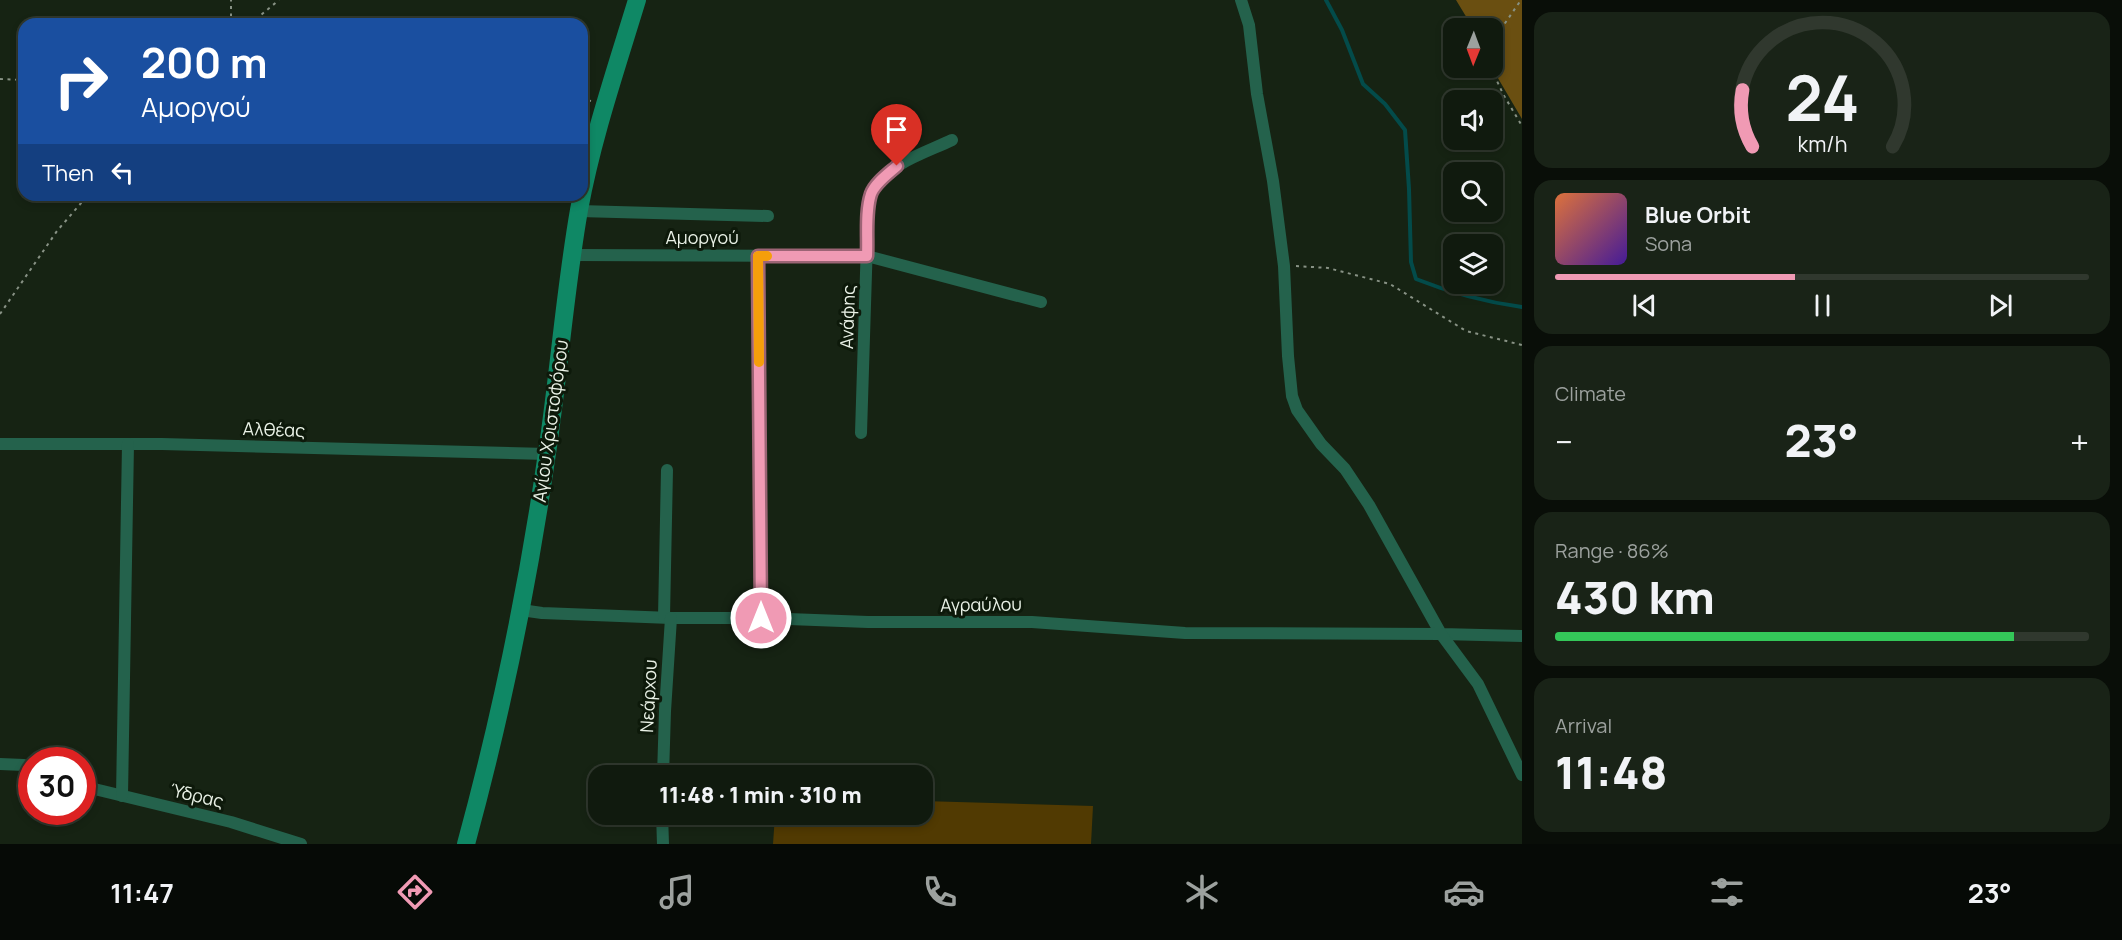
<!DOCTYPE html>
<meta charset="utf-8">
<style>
body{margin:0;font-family:Manrope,sans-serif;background:#192317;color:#f1f3f6;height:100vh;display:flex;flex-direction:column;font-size:22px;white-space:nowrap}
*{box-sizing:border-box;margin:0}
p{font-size:20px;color:#9ca19e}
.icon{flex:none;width:33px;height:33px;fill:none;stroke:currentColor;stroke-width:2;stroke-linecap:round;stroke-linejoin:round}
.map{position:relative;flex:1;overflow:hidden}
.drawer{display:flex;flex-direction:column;gap:12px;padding:12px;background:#090e08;width:600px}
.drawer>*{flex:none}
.hud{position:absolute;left:18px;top:18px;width:570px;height:183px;border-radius:18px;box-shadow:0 3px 9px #0003,0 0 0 2px #30382e;background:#1a4fa0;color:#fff;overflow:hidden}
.needle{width:39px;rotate:181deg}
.buttons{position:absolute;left:1443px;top:18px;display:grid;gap:12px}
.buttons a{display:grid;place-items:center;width:60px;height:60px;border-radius:12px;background:#101a0e;box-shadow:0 3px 9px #0003,0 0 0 2px #30382e;font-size:30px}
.speed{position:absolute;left:18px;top:747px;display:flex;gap:12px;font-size:30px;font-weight:700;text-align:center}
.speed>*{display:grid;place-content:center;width:78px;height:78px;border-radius:50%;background:#101a0e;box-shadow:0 3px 9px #0003,0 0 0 2px #30382e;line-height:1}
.speed .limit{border:9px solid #d22;background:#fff;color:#111}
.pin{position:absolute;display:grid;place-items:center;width:51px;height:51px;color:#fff;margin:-62px -26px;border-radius:50% 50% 50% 0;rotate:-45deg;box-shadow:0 0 6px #0007}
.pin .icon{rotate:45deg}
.me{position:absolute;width:66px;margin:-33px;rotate:0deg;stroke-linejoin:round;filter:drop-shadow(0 0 4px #0008)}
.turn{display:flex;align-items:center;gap:21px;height:126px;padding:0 24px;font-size:27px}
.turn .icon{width:78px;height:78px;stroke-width:2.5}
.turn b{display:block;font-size:42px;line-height:51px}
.then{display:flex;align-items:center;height:57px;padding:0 24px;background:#0003;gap:12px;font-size:22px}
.big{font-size:45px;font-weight:800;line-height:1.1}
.drawer .card{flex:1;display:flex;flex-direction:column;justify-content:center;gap:9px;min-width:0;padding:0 21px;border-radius:18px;background:#192317}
.drawer .dial{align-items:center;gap:0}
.dial svg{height:156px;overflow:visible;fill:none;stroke:#30382e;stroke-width:7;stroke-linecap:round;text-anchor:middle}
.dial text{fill:#f1f3f6;stroke:none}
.song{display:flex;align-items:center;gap:18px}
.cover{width:72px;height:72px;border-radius:9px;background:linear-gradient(135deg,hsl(20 70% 55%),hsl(260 70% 35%))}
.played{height:6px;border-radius:3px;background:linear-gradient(90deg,#f09ab4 45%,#30382e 45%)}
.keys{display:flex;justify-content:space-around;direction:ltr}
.heat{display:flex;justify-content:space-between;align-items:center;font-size:33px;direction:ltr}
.charge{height:9px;border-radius:4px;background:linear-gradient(90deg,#34c759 86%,#30382e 0)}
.trip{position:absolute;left:588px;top:765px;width:345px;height:60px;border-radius:18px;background:#101a0e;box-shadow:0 3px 9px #0003,0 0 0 2px #30382e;font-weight:800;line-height:60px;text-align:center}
.tabs{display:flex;height:96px;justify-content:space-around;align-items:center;background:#060a06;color:#9ca19e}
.tabs .icon{width:42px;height:42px}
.tabs .selected{color:#f09ab4}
.tabs b{font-size:27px;color:#f1f3f6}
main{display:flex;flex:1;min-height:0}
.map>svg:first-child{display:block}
.green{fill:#513a02}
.forest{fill:#6a4f11}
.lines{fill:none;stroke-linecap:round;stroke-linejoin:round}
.stream{stroke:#034b4a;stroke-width:4}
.path{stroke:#889285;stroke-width:2;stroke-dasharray:3 4.5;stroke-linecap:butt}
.street{stroke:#24624c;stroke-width:12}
.secondary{stroke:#0f8865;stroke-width:18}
.route-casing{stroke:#9c6475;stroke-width:15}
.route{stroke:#f09ab4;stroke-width:10}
.slow{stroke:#f59e0b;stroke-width:10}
.labels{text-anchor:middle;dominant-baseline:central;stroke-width:6;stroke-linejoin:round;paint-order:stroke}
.street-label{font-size:18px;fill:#e9f1e6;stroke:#0d190a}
</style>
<main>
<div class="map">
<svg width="1522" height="844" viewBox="0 0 1522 844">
<rect width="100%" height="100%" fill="#162313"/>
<!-- green -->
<polygon class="green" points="923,801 1093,806 1091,844 773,844 775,815 922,814"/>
<!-- forest -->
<polygon class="forest" points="1456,0 1522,0 1522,119 1492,68 1492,28 1473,28"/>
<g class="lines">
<!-- stream -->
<path class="stream" d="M1326 0 1342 30 1363 84 1385 104 1405 130 1409 189 1411 262 1416 279C1451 293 1485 302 1522 307"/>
<!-- path -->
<g class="path">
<polyline points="231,24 231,0"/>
<polyline points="250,24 279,0"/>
<polyline points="1492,42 1521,0"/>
<polyline points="1491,68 1503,94 1522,126"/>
<polyline points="0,79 24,80"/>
<polyline points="582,99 591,101"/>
<polyline points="1296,266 1328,268 1390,284 1466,331 1522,345"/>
<polyline points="0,314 57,231 88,195"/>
</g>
<!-- street -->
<g class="street">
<polyline points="1241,0 1249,25 1257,94 1273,181 1284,266 1288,356 1292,396 1297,410 1321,444 1345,469 1369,505 1441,634 1522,636"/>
<polyline points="579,211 768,216"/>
<polyline points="573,255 867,256 1041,302"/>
<polyline points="758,256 761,618"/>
<path d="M861 433 868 209C869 203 870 196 873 190 889 163 925 153 952 140"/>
<polyline points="0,444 162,444 547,454"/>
<polyline points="521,610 542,613 671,618 761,618 868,622 1032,622 1185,633 1441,634 1478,684 1522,775"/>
<polyline points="664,617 667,470"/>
<polyline points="0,764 24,765 32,768"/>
<polyline points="663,776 665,711 671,618"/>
<polyline points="82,786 231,822 301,844"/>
<polyline points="122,796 128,444"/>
<polyline points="662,814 663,844"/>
</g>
<!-- secondary -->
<path class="secondary" d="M466 844C501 716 528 585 547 453 559 372 565 290 579 210 592 139 616 69 637 0"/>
</g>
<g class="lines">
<defs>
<path id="route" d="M761 618 758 256H867C868 237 865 212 871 194 875 183 888 174 897 166"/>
</defs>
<!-- route casing -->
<use href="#route" class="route-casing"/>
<!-- route -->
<use href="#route" class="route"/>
<!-- slow -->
<polyline class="slow" points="759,362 758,256 767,256"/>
</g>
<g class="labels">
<!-- street labels -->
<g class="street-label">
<text x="702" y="237">Αμοργού</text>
<text transform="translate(847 317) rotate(-88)">Ανάφης</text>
<text transform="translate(550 421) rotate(-82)">Αγίου Χριστοφόρου</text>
<text transform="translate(274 429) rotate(2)">Αλθέας</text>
<text transform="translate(981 604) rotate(-1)">Αγραύλου</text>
<text transform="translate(648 696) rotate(-87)">Νεάρχου</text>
<text transform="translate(197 795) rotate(13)">Ύδρας</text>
</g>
</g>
</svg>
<div class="buttons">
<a><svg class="needle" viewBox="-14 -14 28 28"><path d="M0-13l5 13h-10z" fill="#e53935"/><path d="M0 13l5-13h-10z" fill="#9ca19e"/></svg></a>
<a><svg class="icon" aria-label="sound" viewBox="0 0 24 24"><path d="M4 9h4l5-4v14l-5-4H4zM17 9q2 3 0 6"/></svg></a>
<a><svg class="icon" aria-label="search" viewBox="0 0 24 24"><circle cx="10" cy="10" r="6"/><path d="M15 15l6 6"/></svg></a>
<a><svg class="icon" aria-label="layers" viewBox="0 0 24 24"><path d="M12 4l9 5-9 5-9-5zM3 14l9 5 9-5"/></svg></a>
</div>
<div class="speed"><div class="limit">30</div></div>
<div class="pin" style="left:897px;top:166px;background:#d93025"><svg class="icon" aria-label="arrive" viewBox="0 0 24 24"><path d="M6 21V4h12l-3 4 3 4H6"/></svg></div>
<svg class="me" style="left:761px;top:618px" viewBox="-20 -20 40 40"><circle r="17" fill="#f09ab4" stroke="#fff" stroke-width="3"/><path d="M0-11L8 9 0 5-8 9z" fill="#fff"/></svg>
<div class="trip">11:48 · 1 min · 310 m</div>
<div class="hud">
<div class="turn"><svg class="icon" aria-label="right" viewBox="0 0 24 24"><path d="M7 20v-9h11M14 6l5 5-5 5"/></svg><div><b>200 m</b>Αμοργού</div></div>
<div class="then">Then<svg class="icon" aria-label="left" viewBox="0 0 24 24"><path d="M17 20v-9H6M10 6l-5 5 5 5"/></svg></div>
</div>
</div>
<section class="drawer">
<div class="card dial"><svg viewBox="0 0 100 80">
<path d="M14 69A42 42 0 1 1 86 69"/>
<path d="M14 69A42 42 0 0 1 9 40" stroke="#f09ab4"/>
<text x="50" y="56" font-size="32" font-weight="700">24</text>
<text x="50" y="72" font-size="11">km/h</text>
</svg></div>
<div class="card">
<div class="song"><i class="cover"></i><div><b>Blue Orbit</b><p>Sona</p></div></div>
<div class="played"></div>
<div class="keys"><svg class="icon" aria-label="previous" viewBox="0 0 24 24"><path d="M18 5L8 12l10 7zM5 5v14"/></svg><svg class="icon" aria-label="pause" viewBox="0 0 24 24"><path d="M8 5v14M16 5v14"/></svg><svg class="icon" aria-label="next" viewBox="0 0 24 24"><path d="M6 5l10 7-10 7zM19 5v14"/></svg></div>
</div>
<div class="card"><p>Climate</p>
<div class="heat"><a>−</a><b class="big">23°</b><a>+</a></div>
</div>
<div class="card"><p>Range · 86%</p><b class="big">430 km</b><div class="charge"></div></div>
<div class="card"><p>Arrival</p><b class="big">11:48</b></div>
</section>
</main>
<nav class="tabs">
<b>11:47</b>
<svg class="icon selected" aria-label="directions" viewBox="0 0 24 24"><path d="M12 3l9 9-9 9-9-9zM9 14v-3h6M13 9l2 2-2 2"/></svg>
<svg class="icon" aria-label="music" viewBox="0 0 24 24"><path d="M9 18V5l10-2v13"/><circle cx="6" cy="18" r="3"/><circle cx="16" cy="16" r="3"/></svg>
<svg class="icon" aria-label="phone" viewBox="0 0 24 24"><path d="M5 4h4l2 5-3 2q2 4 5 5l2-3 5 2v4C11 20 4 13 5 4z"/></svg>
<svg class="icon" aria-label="climate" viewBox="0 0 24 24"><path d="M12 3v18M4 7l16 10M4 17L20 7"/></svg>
<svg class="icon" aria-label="car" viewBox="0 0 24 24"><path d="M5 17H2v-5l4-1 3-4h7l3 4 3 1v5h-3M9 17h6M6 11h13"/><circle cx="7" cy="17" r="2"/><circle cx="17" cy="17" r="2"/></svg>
<svg class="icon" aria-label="filters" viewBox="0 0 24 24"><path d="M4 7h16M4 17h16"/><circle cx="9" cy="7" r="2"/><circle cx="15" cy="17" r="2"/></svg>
<b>23°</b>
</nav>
